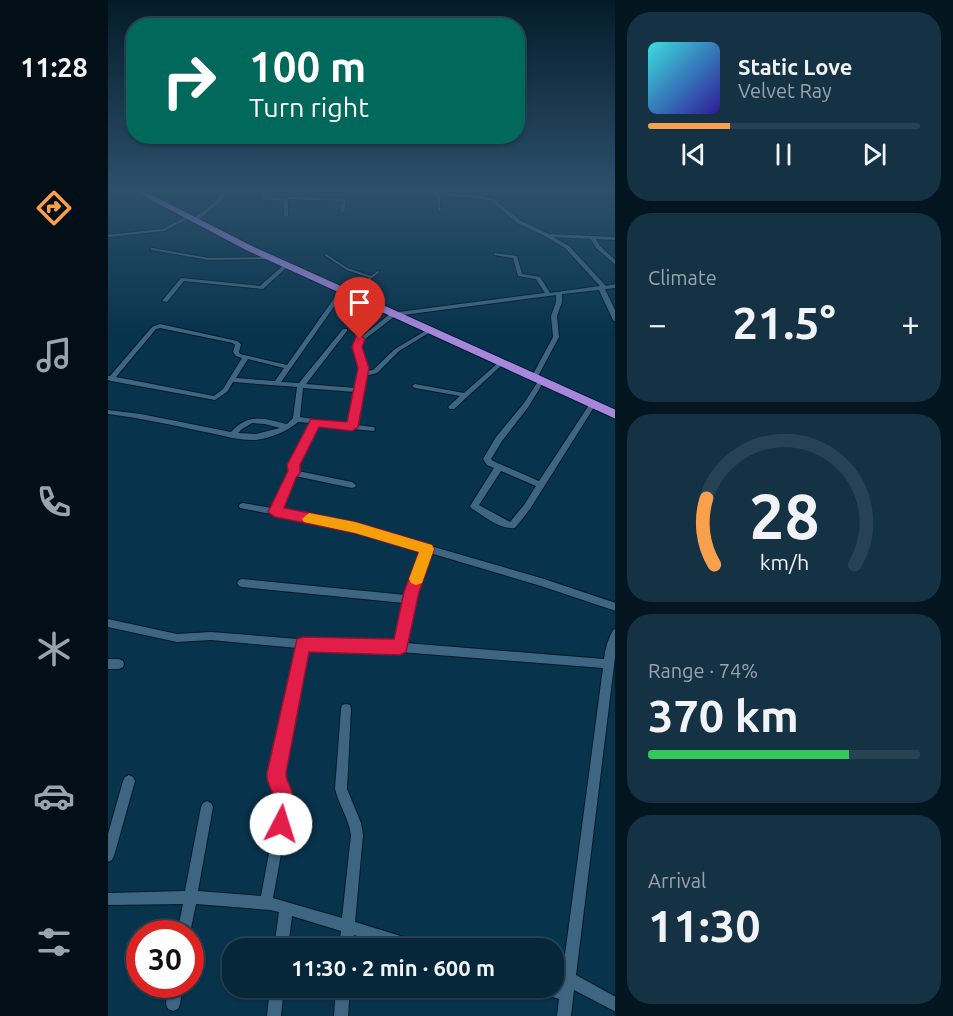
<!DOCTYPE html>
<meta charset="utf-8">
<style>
body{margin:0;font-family:Ubuntu,sans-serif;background:#143244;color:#f1f3f6;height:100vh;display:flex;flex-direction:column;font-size:22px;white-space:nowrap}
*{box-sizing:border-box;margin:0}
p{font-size:20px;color:#98a5ae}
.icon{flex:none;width:33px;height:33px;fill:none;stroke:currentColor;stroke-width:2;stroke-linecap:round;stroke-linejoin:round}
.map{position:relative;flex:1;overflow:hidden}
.details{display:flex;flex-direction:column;gap:12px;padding:12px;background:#03151f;width:338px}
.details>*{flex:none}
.top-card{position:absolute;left:18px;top:18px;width:399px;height:126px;border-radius:24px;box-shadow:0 2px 4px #0004,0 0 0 2px #274353;background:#00695c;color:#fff;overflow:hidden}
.speed{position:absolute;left:18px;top:920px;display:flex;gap:12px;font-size:30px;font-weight:700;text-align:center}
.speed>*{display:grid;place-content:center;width:78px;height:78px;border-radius:50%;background:#062639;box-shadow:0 2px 4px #0004,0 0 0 2px #274353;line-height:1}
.speed .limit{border:9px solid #d22;background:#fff;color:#111}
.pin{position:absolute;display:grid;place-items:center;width:51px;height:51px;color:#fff;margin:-62px -26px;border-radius:50% 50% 50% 0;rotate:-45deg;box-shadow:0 0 6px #0007}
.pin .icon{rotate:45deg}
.me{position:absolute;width:66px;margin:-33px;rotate:5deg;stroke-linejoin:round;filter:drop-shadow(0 0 4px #0008)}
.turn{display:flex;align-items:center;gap:21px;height:126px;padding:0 24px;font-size:27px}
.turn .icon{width:78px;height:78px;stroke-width:2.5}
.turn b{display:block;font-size:42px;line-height:51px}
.big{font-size:45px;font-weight:600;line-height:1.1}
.details .widget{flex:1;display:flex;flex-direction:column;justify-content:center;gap:9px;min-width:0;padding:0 21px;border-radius:24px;background:#143244}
.details .dial{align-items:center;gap:0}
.dial svg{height:156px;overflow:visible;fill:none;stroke:#274353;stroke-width:7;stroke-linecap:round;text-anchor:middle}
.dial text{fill:#f1f3f6;stroke:none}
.song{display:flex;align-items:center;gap:18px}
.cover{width:72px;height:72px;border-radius:9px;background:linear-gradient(135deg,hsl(180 70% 55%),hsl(250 70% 35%))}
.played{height:6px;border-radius:3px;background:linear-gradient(90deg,#f9a04d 30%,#274353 30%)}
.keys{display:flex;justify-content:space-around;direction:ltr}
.heat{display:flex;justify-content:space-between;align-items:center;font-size:33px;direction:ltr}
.charge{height:9px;border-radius:4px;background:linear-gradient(90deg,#34c759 74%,#274353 0)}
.trip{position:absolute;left:114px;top:938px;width:342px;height:60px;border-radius:24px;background:#062639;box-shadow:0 2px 4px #0004,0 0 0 2px #274353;font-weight:600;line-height:60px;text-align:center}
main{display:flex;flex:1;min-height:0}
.dock{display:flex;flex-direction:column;width:108px;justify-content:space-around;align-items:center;background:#020f17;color:#98a5ae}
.dock .icon{width:42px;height:42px}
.dock .selected{color:#f9a04d}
.dock b{font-size:27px;color:#f1f3f6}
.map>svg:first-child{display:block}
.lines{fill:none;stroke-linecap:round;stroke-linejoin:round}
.lane-far1-casing{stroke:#001a2c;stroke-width:4}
.lane-casing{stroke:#001a2c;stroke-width:4.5}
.street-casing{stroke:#001a2c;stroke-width:2}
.highway-casing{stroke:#001a2c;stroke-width:2}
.lane-far1{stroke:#3e6682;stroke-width:2}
.lane{stroke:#3e6682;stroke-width:3}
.street{fill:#3e6682;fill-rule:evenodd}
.highway{fill:#a786dc;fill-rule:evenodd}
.route{fill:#e11d48;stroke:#92132f;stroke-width:1.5}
.slow{fill:#f59e0b}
</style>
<main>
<nav class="dock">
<b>11:28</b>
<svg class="icon selected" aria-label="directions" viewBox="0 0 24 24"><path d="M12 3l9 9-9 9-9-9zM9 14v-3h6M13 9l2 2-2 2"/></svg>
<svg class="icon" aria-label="music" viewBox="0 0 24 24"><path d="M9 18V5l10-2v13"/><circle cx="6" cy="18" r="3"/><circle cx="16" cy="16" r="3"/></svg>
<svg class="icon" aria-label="phone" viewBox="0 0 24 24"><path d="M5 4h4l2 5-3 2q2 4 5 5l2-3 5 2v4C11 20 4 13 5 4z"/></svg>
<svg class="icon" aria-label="climate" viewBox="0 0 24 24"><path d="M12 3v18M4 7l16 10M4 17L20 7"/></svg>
<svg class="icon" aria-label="car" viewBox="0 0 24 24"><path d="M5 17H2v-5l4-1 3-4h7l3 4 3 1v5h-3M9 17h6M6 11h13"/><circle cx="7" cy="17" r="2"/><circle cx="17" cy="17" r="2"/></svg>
<svg class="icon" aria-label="filters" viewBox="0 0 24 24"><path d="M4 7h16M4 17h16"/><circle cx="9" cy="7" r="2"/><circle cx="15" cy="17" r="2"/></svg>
</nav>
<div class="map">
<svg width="508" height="1016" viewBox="0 0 508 1016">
<rect width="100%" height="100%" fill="#08334c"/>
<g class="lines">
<defs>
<g id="lane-far1">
<polyline points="331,194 331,210"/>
<polyline points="44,249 101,259 159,258"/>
<polyline points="218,255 239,269 263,277"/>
<polyline points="247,290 270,272"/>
</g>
<polyline id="lane" points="242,294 249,288"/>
<g id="street">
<polygon points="154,192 158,192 157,197 180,199 180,217 176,216 176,201 153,199"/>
<path d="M300 192H320L369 196 385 199 413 221 441 234 508 237V240L488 239 492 246 508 261V265L488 248 483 239 445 237 461 246 498 286 508 284V288L497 289 508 312V322L505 320 491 290 454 294V302L449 316 451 337 429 378 426 380 423 378 445 337 443 316 448 302V295L287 316 252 343 258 368V371L265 370 287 349 319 330H323L324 331 291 351 269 373 257 376 248 425 266 427 267 429 266 431 244 429 210 424 190 465V471L244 482 248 485 247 487 244 488 187 476 172 510 247 524 433 578 508 603V611L433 586 322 553 308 592 307 598 308 600 305 603 298 643 496 659C497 649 500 639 505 630L508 629V649L468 975 508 997V1012L466 990 463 1016H449L451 999 431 992 429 987H446V983L453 985 495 668 292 652 199 649 174 773 182 805 165 898 234 918 243 835C241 819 231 805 227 789L233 709 234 705 238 704 242 705 243 709 239 789 253 823 255 835 247 922 309 941 314 943 316 948H287L246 935 245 948H231L233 931 184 916 180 948H166L171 912 162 910 88 904 82 933H69L75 904 0 905V893L77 891 93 807 95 803 99 801 103 803 105 807 90 891 153 896 170 805 162 773 189 648 103 640 69 642 0 627V619L69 634 103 632 203 640 288 642 296 603 134 587 131 586 129 583 131 580 134 579 298 595 314 550 247 530 132 508 131 506 132 504 135 503 164 508 179 475 182 472V465L203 423 190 422C179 432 162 438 148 440 129 441 110 434 92 431 61 424 31 418 0 414V410L33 414 123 432C141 412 155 419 179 424L185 418 189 387 125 382 119 392 107 400 3 381 0 380V376H2L44 327 52 324 129 341 133 344 131 352 132 354 179 365 232 290 234 289 237 291 173 382 191 383 235 329H239V331L198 384 248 388 252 368 246 343 283 313 437 293 428 279 410 276 405 258 386 255V253L409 256 414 274 432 277 442 293 492 286 457 248 437 236 409 223 384 201 369 198 302 193ZM52 328 125 343 127 345 125 352 128 356 134 358 115 389 106 396 8 377 48 329ZM140 359 176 368 167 381 128 378ZM195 388 247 392 241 424 192 417ZM144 423 157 424 172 428 148 434 130 433 134 429Z"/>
<path d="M114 193 118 194 111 203 89 221H85V219C95 210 107 204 114 193Z"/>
<polygon points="182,197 238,199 236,212 234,213 232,212 234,201 180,199 180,197"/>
<polygon points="79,216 83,217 56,231 0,237 0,235 55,229"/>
<polygon points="178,263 181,265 180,266 155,289 76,281 59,302 54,301 73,278 152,286"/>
<polygon points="393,361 395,362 395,364 346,409 342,409 340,407 352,396 307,388 304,386 307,384 356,393 391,362"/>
<path d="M433 379 436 381 421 406 394 441 383 459 385 461 431 481 483 402H485L488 404 422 509 407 528C392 530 376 516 363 508L362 506 386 468 379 465 375 459 388 437 416 403 431 380ZM393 471 428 486 416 505 402 522 371 505Z"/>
<polygon points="0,659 11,659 15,661 16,664 15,667 11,669 0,669"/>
<polygon points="21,775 25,777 27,781 6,856 4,860 0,862 0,834 15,781 17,777"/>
<polygon points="61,984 75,984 72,1004 70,1009 65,1011 60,1009 58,1004"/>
<polygon points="162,987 176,987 173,1016 159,1016"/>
<polygon points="228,987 242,987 240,1016 226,1016"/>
</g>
<polygon id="highway" points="28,192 38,192 144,246 508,410 508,419 138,250"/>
</defs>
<!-- lane-far1 casing -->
<use href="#lane-far1" class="lane-far1-casing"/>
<!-- lane casing -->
<use href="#lane" class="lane-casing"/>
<!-- street casing -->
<use href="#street" class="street-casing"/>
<!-- highway casing -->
<use href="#highway" class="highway-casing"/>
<!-- lane-far1 -->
<use href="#lane-far1" class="lane-far1"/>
<!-- lane -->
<use href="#lane" class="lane"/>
<!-- street -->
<use href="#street" class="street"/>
<!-- highway -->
<use href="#highway" class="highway"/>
</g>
<!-- sky -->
<linearGradient id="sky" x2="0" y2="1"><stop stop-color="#041c2a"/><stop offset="0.57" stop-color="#2c506c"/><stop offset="1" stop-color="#2c506c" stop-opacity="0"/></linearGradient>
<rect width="508" height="334" fill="url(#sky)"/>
<!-- route -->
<path class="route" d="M252 335 257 339 254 347 261 368 250 427 244 431 211 427 192 465V473L188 478 176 508 247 522 324 545 326 549 311 592 298 652 292 655 201 652 178 773C178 782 184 788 185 796 187 807 184 822 180 831L173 834 166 831C161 819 168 808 166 797 163 787 158 783 159 773L189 639 195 637 286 639 296 592 311 552 247 533 167 517 160 512 180 471 179 465 203 419 239 422 250 368 244 347 248 336Z"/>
<!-- slow -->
<polygon class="slow" points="201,513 247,522 324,545 326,549 314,583 308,585 303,583 301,579 311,552 247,533 196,522 194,519"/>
</svg>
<div class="speed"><div class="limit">30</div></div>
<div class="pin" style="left:252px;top:339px;background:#d93025"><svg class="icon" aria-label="arrive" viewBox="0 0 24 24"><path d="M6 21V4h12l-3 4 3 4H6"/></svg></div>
<svg class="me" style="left:173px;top:824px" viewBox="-20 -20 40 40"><circle r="19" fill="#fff"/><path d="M0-13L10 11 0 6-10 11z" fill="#e11d48"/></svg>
<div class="trip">11:30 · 2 min · 600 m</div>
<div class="top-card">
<div class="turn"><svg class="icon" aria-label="right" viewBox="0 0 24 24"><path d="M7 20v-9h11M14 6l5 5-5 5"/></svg><div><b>100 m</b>Turn right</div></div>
</div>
</div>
<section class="details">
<div class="widget">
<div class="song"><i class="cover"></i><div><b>Static Love</b><p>Velvet Ray</p></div></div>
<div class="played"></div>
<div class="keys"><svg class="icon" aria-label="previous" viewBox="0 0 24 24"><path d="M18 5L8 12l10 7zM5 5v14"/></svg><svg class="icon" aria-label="pause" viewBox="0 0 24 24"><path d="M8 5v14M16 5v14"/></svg><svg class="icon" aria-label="next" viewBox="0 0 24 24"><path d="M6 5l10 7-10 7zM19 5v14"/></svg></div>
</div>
<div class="widget"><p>Climate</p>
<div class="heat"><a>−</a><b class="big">21.5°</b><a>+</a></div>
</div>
<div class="widget dial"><svg viewBox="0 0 100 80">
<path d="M14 69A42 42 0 1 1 86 69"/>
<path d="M14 69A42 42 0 0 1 10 35" stroke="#f9a04d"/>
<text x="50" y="56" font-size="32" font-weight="700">28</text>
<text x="50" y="72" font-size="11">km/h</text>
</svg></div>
<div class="widget"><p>Range · 74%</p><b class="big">370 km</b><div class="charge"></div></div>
<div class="widget"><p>Arrival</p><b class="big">11:30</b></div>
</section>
</main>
